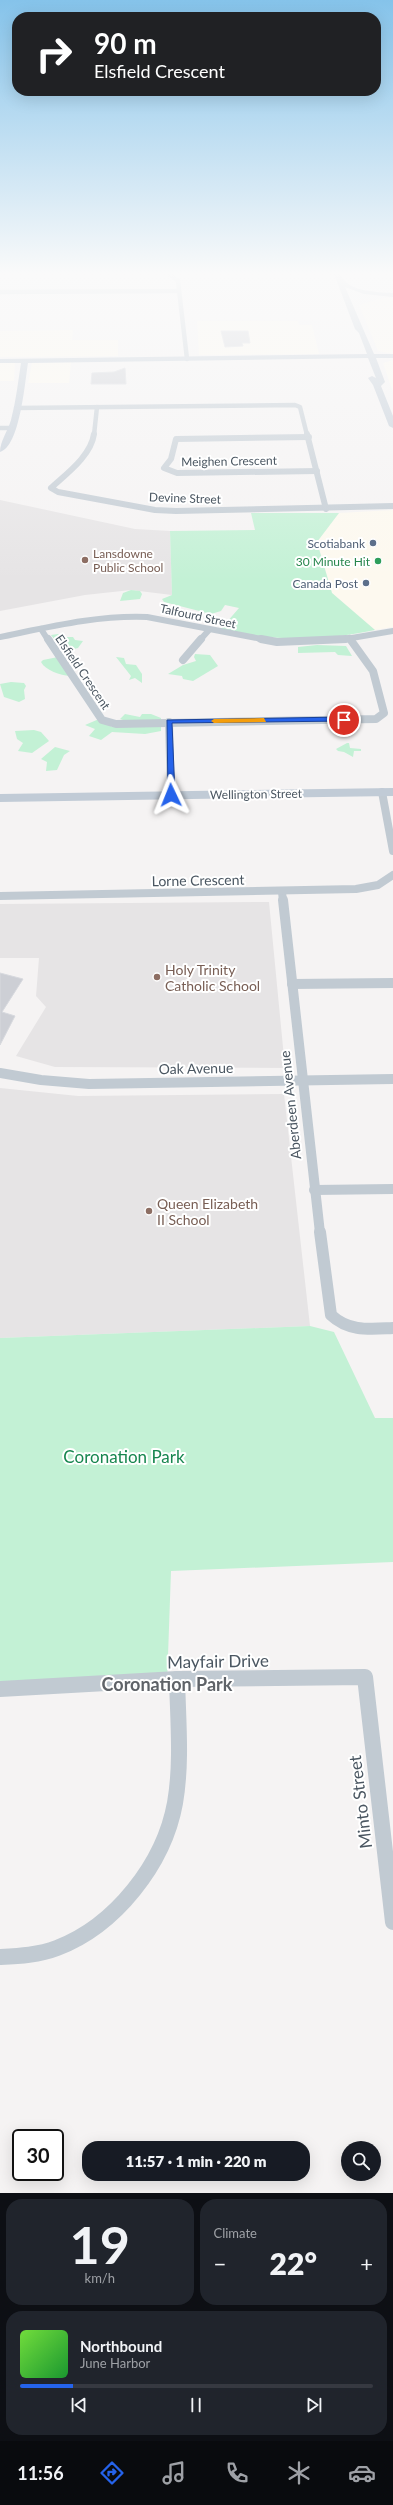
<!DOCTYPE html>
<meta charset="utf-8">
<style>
body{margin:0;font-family:Lato,sans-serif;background:#20242c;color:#f1f3f6;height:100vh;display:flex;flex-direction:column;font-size:15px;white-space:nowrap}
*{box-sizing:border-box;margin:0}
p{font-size:13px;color:#9ea1a6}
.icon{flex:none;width:22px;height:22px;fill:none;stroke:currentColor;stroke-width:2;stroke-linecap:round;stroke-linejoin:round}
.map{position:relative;height:2193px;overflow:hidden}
.panel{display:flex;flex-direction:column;gap:6px;padding:6px;background:#0d0f14;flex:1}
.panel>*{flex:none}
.top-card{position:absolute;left:12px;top:12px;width:369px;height:84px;border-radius:16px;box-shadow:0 4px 16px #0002;background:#202124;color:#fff;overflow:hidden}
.controls{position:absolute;left:341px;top:2141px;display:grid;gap:8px}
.controls a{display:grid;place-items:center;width:40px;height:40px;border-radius:50%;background:#171b24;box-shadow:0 4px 16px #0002;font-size:20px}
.speed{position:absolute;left:12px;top:2129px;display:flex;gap:8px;font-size:20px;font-weight:700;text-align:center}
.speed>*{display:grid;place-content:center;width:52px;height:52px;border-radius:50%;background:#171b24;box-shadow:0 4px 16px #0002;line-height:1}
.speed .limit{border:2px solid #111;border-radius:6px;background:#fff;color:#111}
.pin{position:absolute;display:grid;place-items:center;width:34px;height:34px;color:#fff;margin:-17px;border:2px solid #fff;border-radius:50%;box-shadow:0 1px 4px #0007}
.me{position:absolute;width:44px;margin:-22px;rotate:358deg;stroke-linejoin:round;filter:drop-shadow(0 0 3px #0008)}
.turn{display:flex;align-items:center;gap:14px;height:84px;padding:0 16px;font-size:18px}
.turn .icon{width:52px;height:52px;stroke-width:2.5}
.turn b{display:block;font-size:28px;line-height:34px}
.big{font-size:30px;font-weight:800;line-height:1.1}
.panel .card{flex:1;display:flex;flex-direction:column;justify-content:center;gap:6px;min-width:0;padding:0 14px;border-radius:16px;background:#20242c}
.panel .dial{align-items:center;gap:0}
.dial b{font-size:52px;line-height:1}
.song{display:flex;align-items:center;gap:12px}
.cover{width:48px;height:48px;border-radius:6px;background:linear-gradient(135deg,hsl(100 70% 55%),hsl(130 70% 35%))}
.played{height:4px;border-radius:2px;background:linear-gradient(90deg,#2563eb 15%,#363941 15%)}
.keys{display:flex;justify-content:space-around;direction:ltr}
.heat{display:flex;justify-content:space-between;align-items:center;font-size:22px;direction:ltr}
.panel .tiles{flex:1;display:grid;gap:6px;grid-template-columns:1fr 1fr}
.card:last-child{grid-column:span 2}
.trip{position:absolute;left:82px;top:2141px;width:228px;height:40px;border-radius:16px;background:#171b24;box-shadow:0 4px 16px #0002;font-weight:800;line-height:40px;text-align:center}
.menu{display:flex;height:64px;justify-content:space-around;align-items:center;background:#090b0e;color:#9ea1a6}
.menu .icon{width:28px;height:28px}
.menu .on{color:#2563eb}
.menu b{font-size:18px;color:#f1f3f6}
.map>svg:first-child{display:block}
.commercial{fill:#fdf9ef}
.education{fill:#e6e4e5}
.green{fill:#c3f1d5}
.building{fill:#cdcfd5;stroke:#d7d9de}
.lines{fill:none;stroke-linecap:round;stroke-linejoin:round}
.street-far5{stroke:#c1cad2;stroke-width:4.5}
.street-far4{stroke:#c1cad2;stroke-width:6}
.street-far3{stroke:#c1cad2;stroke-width:8}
.street-far2{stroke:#c1cad2;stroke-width:10}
.street-far1{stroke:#c1cad2;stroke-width:12}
.street{stroke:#c1cad2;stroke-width:16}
.secondary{fill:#c1cbd6;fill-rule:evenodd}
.route{fill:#2563eb;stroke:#184099}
.slow{fill:#f59e0b}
.service-dot{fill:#5c6f8a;stroke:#fff;stroke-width:1.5}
.education-dot{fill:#8d6e63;stroke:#fff;stroke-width:1.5}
.leisure-dot{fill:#2e9e5b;stroke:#fff;stroke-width:1.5}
.labels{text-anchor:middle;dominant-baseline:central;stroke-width:4;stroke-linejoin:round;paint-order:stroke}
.far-street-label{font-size:12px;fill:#4a5661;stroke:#fff}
.far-service-label{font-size:12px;fill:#4e5e75;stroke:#fff;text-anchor:end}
.far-education-label{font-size:12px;fill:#785e54;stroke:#fff;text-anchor:start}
.far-leisure-label{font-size:12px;fill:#27864d;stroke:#fff;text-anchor:end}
.street-label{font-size:14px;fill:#4a5661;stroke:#fff}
.education-label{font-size:14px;fill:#785e54;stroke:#fff;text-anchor:start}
.near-park-label{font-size:17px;fill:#17864f;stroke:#fff}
.near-street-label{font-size:17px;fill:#4a5661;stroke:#fff}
.near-neighbourhood-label{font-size:18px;font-weight:bold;fill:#5f6368;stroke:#fff}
</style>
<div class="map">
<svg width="393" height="2193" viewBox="0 0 393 2193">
<rect width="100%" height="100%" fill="#f5f3f3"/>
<!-- commercial -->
<g class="commercial">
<polygon points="383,298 393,298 393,354 378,351 359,305"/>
<polygon points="197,321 298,321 299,325 312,325 319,354 199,355"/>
<polygon points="73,330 72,340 118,340 118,356 0,357 0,331"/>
<polygon points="393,360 393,392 383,363"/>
<polygon points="71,362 69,383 28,383 32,363"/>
<polygon points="0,363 15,363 14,381 0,381"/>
<polygon points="393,510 393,627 375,630 332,593 317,541 339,513"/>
</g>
<!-- education -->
<g class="education">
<polygon points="0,500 135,529 170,531 172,595 131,590 85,595 0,611"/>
<polygon points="269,902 285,1068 55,1067 16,1056 46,1007 36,996 39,958 0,958 0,904"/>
<polygon points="0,1088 78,1096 284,1094 310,1326 0,1338"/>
</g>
<!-- green -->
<g class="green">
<path d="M251 513H339L317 542 332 593 375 630C318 642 277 641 220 630L239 608 225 605 221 611 211 614 164 602 162 599 172 595 170 531 255 530Z"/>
<polygon points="131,590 140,591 142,594 140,599 120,601 123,593"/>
<polygon points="58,634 64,637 73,637 75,640 83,641 78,648 70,650 66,644 57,643 51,635"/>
<polygon points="317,645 346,646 352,656 338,655 335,652 298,653 298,647"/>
<polygon points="195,654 210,655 218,666 193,681 183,679 182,676 168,674 183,665 196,661 194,657"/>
<path d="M58 657 70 676C60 675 46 671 41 662L43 660Z"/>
<polygon points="116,657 124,658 126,664 136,665 142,674 142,683 135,678 129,680 131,676"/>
<polygon points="11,682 24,683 26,686 24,690 25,699 19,702 4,697 0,684"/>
<polygon points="125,714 140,717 142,714 151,714 161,718 161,731 145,734 112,732 101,740 89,736 95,729 85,725 99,719 112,727 132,723 120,719"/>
<polygon points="34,730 41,732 49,741 32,753 18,751 23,743 17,739 15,731"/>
<polygon points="347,743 349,743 350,748 361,749 361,751 354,751 353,757 344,752 338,751 336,749"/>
<polygon points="55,747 70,751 64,755 57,770 46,771 47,762 41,759"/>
<polygon points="310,1326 334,1332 375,1418 393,1418 393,1562 171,1571 167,1684 0,1688 0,1338"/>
</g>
<!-- building -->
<g class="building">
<polygon points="221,331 248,331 250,343 242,343 243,346 225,347"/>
<polygon points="125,368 126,384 91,384 92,373 114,372"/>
<polygon points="0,973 23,979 2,1012 15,1016 0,1045"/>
</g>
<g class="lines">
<!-- street-far5 -->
<g class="street-far5">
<polyline points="169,274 178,281 187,359"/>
<polyline points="0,292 179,291"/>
<polyline points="16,408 295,405 300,407 307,435"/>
<polyline points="0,428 12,428"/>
<polyline points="94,435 97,407"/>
</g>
<!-- street-far4 -->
<g class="street-far4">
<path d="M94 434C91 456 66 474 51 488L58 492 155 510 176 511 393 506"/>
<polyline points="307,434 326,509"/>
<polyline points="309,437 176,439 171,459 164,468 177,473 317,471"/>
<polyline points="41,629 48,640"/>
<path d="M0 637C49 627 97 615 147 617L267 640"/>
<polyline points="349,638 350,640"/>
<polyline points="200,640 209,630"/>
<polyline points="340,640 393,631"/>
</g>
<!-- street-far3 -->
<g class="street-far3">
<polyline points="48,639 102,720 116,724 376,719 384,713 373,671 350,639"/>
<polyline points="261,639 277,642 346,639"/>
<polyline points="183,660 201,639"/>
<polyline points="169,722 171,795"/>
<polyline points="382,792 393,851"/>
<polyline points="282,892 283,901"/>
<polyline points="0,896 356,889 378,885 393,875"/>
</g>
<!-- street-far2 -->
<g class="street-far2">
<polyline points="283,900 320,1233"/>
<polyline points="292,984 393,983"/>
<polyline points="0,1073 41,1080 89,1084 393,1079"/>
<polyline points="314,1190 393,1189"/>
</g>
<!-- street-far1 -->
<path class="street-far1" d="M320 1232 331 1315C349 1332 370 1329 393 1328"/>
<!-- street -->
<g class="street">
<polyline points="0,1689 177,1679 365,1677 393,1922"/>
<path d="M0 1957C19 1956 39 1955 57 1948 115 1926 164 1864 175 1803 182 1763 178 1720 177 1679"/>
</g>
<!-- secondary -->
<g class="secondary">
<path d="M334 274H340C347 292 377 292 393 293V297L364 294 345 287 374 354H393V358H376L385 382 381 386 393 416V428L389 426 373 385 368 378 372 376 376 378 368 358 28 363C25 381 20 447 0 452 0 441 8 431 11 420 16 401 18 382 21 363H0V359L367 354 359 333 355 329Z"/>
<polygon points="393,788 393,796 0,802 0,794"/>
</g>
</g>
<!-- sky -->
<linearGradient id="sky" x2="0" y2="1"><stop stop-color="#85c3ea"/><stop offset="0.47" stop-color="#fafafa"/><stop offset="1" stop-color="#fafafa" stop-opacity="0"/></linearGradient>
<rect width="393" height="581" fill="url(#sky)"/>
<!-- route -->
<polygon class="route" points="344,717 347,721 172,723 175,795 171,797 168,795 167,720"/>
<!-- slow -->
<polygon class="slow" points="264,718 266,722 214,723 211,721 214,719"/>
<!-- markers -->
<g class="service-dot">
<circle cx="373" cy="543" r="4"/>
<circle cx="366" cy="583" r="4"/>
</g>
<g class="education-dot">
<circle cx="85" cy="560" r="4"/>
<circle cx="157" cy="977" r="4"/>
<circle cx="149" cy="1211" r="4"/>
</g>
<circle class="leisure-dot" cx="378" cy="561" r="4"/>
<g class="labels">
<!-- far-street labels -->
<g class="far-street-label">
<text transform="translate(229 461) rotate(-1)">Meighen Crescent</text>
<text transform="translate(185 498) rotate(2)">Devine Street</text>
<text transform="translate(198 616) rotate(12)">Talfourd Street</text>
<text transform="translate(83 672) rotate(56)">Elsfield Crescent</text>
<text transform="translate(256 794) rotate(-1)">Wellington Street</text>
</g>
<!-- far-service labels -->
<g class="far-service-label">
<text x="365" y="543">Scotiabank</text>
<text x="358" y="583">Canada Post</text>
</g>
<!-- far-education labels -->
<g class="far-education-label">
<text x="93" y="553">Lansdowne<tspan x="93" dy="14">Public School</tspan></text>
</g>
<!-- far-leisure labels -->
<g class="far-leisure-label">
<text x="370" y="561">30 Minute Hit</text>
</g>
<!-- street labels -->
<g class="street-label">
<text transform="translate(198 880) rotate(-1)">Lorne Crescent</text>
<text transform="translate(196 1068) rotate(-1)">Oak Avenue</text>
<text transform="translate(290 1105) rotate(-96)">Aberdeen Avenue</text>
</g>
<!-- education labels -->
<g class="education-label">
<text x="165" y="969">Holy Trinity<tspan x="165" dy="16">Catholic School</tspan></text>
<text x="157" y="1203">Queen Elizabeth<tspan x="157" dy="16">II School</tspan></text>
</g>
<!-- near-park labels -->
<g class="near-park-label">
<text x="124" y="1456">Coronation Park</text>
</g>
<!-- near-street labels -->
<g class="near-street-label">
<text transform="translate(218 1661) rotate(-1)">Mayfair Drive</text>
<text transform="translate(360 1802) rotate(-97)">Minto Street</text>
</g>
<!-- near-neighbourhood labels -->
<g class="near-neighbourhood-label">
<text x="167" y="1684">Coronation Park</text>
</g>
</g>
</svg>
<div class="controls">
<a><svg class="icon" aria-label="search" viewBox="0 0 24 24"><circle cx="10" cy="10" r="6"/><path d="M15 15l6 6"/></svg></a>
</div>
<div class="speed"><div class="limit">30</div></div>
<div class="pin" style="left:344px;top:720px;background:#d93025"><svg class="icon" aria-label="arrive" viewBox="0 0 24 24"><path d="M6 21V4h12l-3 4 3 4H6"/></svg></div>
<svg class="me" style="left:171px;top:795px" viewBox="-20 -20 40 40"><path d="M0-17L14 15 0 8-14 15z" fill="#2563eb" stroke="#fff" stroke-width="4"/></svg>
<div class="trip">11:57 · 1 min · 220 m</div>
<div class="top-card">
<div class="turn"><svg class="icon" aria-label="right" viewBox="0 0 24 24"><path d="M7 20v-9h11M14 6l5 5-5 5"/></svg><div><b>90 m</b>Elsfield Crescent</div></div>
</div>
</div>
<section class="panel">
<div class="tiles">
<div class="card dial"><b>19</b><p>km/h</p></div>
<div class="card"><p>Climate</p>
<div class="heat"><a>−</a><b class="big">22°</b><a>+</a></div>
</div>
<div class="card">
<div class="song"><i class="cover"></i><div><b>Northbound</b><p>June Harbor</p></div></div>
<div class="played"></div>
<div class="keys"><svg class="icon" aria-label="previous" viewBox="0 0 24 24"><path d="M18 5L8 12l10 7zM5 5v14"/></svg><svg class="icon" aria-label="pause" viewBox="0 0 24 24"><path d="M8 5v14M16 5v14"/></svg><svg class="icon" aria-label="next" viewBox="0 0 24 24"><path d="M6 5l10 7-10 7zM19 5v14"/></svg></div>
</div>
</div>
</section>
<nav class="menu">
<b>11:56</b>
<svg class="icon on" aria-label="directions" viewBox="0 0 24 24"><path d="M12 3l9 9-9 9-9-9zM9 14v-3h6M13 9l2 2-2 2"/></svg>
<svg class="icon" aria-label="music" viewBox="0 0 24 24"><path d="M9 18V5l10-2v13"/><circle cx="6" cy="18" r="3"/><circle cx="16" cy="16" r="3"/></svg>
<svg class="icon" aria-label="phone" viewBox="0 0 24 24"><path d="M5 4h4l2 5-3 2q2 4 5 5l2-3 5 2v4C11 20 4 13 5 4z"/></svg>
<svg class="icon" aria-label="climate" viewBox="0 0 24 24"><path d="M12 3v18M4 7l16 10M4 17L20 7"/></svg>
<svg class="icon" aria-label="car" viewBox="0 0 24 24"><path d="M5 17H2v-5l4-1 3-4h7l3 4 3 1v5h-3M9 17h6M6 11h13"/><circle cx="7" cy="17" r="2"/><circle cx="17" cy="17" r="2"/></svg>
</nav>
